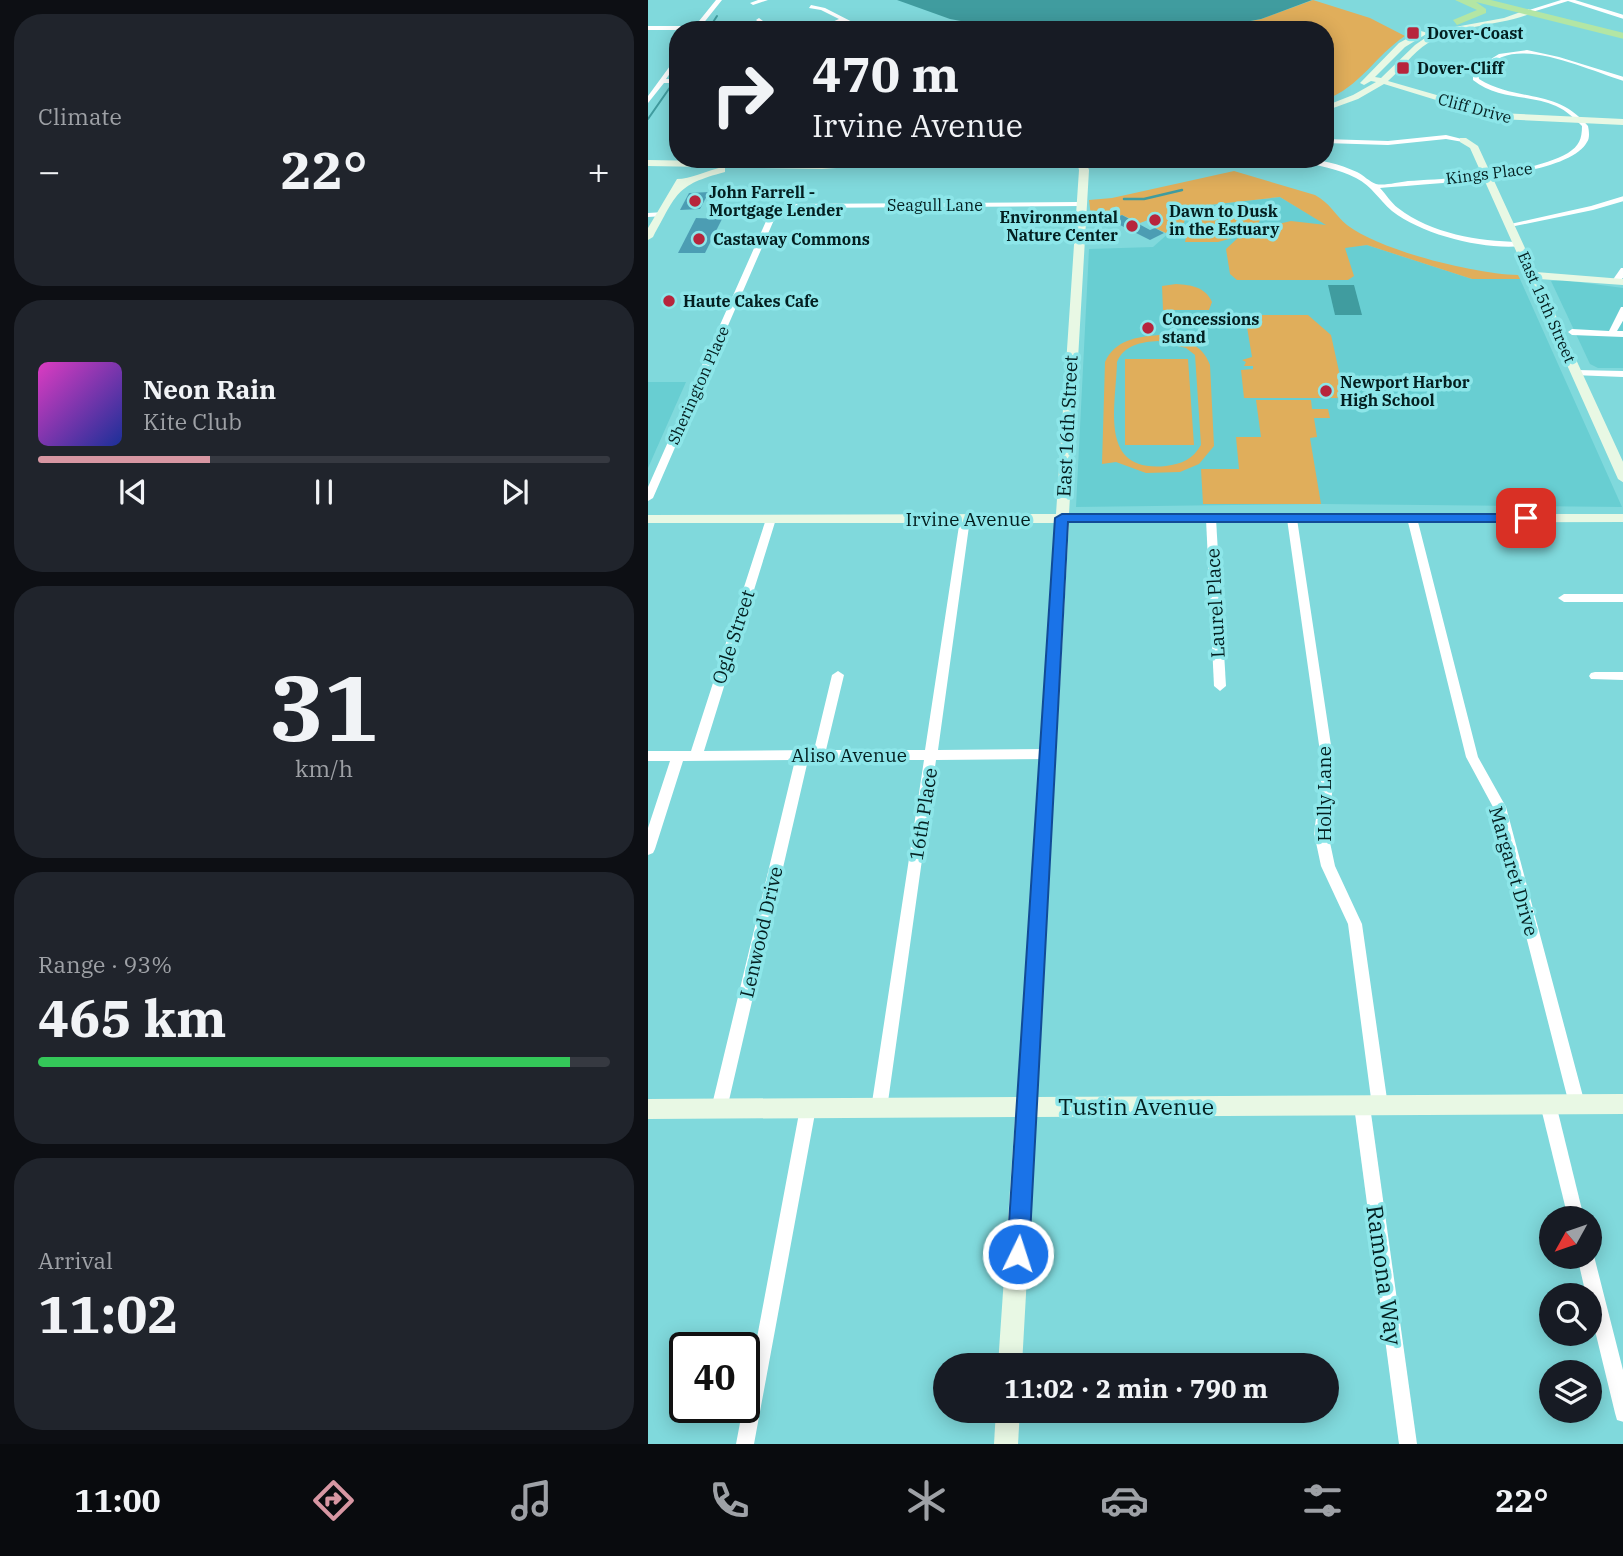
<!DOCTYPE html>
<meta charset="utf-8">
<style>
body{margin:0;font-family:"IBM Plex Serif",serif;background:#20242c;color:#f1f3f6;height:100vh;display:flex;flex-direction:column;font-size:26px;white-space:nowrap}
*{box-sizing:border-box;margin:0}
p{font-size:23px;color:#9ea1a6}
.icon{flex:none;width:38px;height:38px;fill:none;stroke:currentColor;stroke-width:2;stroke-linecap:round;stroke-linejoin:round}
.map{position:relative;flex:1;overflow:hidden}
.sheet{display:flex;flex-direction:column;gap:14px;padding:14px;background:#0d0f14;width:648px}
.sheet>*{flex:none}
.banner{position:absolute;left:21px;top:21px;width:665px;height:147px;border-radius:28px;box-shadow:0 4px 18px #0003;background:#171b24;color:#f1f3f6;overflow:hidden}
.needle{width:46px;rotate:230deg}
.controls{position:absolute;left:891px;top:1206px;display:grid;gap:14px}
.controls a{display:grid;place-items:center;width:63px;height:63px;border-radius:50%;background:#171b24;box-shadow:0 4px 18px #0003;font-size:35px}
.speed{position:absolute;left:21px;top:1332px;display:flex;gap:14px;font-size:35px;font-weight:700;text-align:center}
.speed>*{display:grid;place-content:center;width:91px;height:91px;border-radius:50%;background:#171b24;box-shadow:0 4px 18px #0003;line-height:1}
.speed .limit{border:4px solid #111;border-radius:10px;background:#fff;color:#111}
.pin{position:absolute;display:grid;place-items:center;width:60px;height:60px;color:#fff;margin:-30px;border-radius:14px;box-shadow:0 4px 10px #0006}
.me{position:absolute;width:77px;margin:-38px;rotate:4deg;stroke-linejoin:round;filter:drop-shadow(0 0 5px #0008)}
.turn{display:flex;align-items:center;gap:24px;height:147px;padding:0 28px;font-size:32px}
.turn .icon{width:91px;height:91px;stroke-width:2.5}
.turn b{display:block;font-size:49px;line-height:60px}
.big{font-size:52px;font-weight:700;line-height:1.1}
.sheet .widget{flex:1;display:flex;flex-direction:column;justify-content:center;gap:10px;min-width:0;padding:0 24px;border-radius:28px;background:#20242c}
.sheet .dial{align-items:center;gap:0}
.dial b{font-size:91px;line-height:1}
.song{display:flex;align-items:center;gap:21px}
.cover{width:84px;height:84px;border-radius:10px;background:linear-gradient(135deg,hsl(310 70% 55%),hsl(230 70% 35%))}
.played{height:7px;border-radius:4px;background:linear-gradient(90deg,#d796a2 30%,#363941 30%)}
.keys{display:flex;justify-content:space-around;direction:ltr}
.heat{display:flex;justify-content:space-between;align-items:center;font-size:38px;direction:ltr}
.charge{height:10px;border-radius:5px;background:linear-gradient(90deg,#34c759 93%,#363941 0)}
.trip{position:absolute;left:285px;top:1353px;width:406px;height:70px;border-radius:35px;background:#171b24;box-shadow:0 4px 18px #0003;font-weight:700;line-height:70px;text-align:center}
.menu{display:flex;height:112px;justify-content:space-around;align-items:center;background:#090b0e;color:#9ea1a6}
.menu .icon{width:49px;height:49px}
.menu .selected{color:#d796a2}
.menu b{font-size:32px;color:#f1f3f6}
main{display:flex;flex:1;min-height:0}
.map>svg:first-child{display:block}
.built{fill:#68ced2}
.green{fill:#e0ae5b;fill-rule:evenodd}
.water{fill:#409c9f}
.lines{fill:none;stroke-linecap:round;stroke-linejoin:round}
.stream-far1{stroke:#409c9f;stroke-width:2}
.stream{stroke:#409c9f;stroke-width:2.5}
.building{fill:#4c9db3}
.street{fill:#fff;fill-rule:evenodd}
.secondary{fill:#e8f8e4;fill-rule:evenodd}
.highway{fill:#b3e6a4;fill-rule:evenodd}
.route{fill:#1a73e8;stroke:#114b97;stroke-width:2}
.poi-dot{fill:#b7253c;stroke:#8de6e9;stroke-width:2.5}
.labels{text-anchor:middle;dominant-baseline:central;stroke-width:7;stroke-linejoin:round;paint-order:stroke}
.far-poi-label{font-size:16px;font-weight:bold;fill:#031f20;stroke:#8de6e9;text-anchor:start}
.far-street-label{font-size:16px;fill:#031f20;stroke:#8de6e9}
.street-label{font-size:19px;fill:#031f20;stroke:#8de6e9}
.near-street-label{font-size:23px;fill:#031f20;stroke:#8de6e9}
</style>
<main>
<section class="sheet">
<div class="widget"><p>Climate</p>
<div class="heat"><a>−</a><b class="big">22°</b><a>+</a></div>
</div>
<div class="widget">
<div class="song"><i class="cover"></i><div><b>Neon Rain</b><p>Kite Club</p></div></div>
<div class="played"></div>
<div class="keys"><svg class="icon" aria-label="previous" viewBox="0 0 24 24"><path d="M18 5L8 12l10 7zM5 5v14"/></svg><svg class="icon" aria-label="pause" viewBox="0 0 24 24"><path d="M8 5v14M16 5v14"/></svg><svg class="icon" aria-label="next" viewBox="0 0 24 24"><path d="M6 5l10 7-10 7zM19 5v14"/></svg></div>
</div>
<div class="widget dial"><b>31</b><p>km/h</p></div>
<div class="widget"><p>Range · 93%</p><b class="big">465 km</b><div class="charge"></div></div>
<div class="widget"><p>Arrival</p><b class="big">11:02</b></div>
</section>
<div class="map">
<svg width="976" height="1444" viewBox="0 0 976 1444">
<rect width="100%" height="100%" fill="#80d9dc"/>
<!-- built -->
<g class="built">
<polygon points="632,197 681,226 697,247 719,245 824,279 872,279 974,507 673,504 428,507 441,249 505,247 530,225 542,207"/>
<polygon points="915,280 975,288 975,368 950,368 942,364 903,281"/>
<polygon points="0,382 38,382 0,468"/>
</g>
<!-- green -->
<g class="green">
<path d="M665 0 722 18 757 36C727 56 712 87 677 100V30H556L613 19Z"/>
<path d="M586 171 667 195C682 203 687 215 699 225 733 251 827 274 870 275L872 279H824L719 245 697 248 706 276 700 280H589L582 274 578 249 592 236 570 242H537L545 211 548 210 614 217 606 230 643 221 678 225 632 197 542 207 535 225H530L520 234 507 228 516 221 508 217 492 223 474 215 462 220 470 225H444L441 200 464 198Z"/>
<path d="M528 284C544 285 557 287 564 302L561 310H515L514 286Z"/>
<polygon points="597,315 660,315 683,335 696,394 689,398 596,398 593,370 605,369 605,366 596,366 598,362 594,360 604,357"/>
<path d="M511 335C532 338 554 342 562 365L566 446 551 464 532 472 498 473 468 462 454 464 457 362C467 340 488 337 511 335ZM510 341 538 348 547 355 553 445C545 459 534 464 518 466 450 473 468 407 469 362 476 345 493 342 510 341Z"/>
<polygon points="477,359 540,359 546,445 477,445"/>
<polygon points="608,400 663,400 664,409 680,409 682,418 666,418 669,437 662,438 673,504 555,504 553,469 591,469 588,437 613,437"/>
</g>
<!-- water -->
<g class="water">
<polygon points="249,0 664,0 613,19 556,30 345,27 302,19"/>
<polygon points="680,285 706,285 714,315 687,315"/>
</g>
<g class="lines">
<!-- stream-far1 -->
<g class="stream-far1">
<polyline points="60,30 69,16"/>
<polyline points="0,119 25,83"/>
</g>
<!-- stream -->
<polyline class="stream" points="476,199 496,199 534,190"/>
</g>
<!-- building -->
<g class="building">
<polygon points="61,192 52,209 32,210 41,193"/>
<polygon points="474,215 502,230 507,228 516,233 502,240 462,220"/>
<polygon points="48,218 74,219 57,253 30,253"/>
</g>
<g class="lines">
<!-- street -->
<g class="street">
<polygon points="68,0 74,0 50,30 0,30 0,26 47,26"/>
<polygon points="110,0 120,0 105,5 102,3"/>
<polygon points="913,0 927,0 976,15 976,19 920,1 881,13 878,11"/>
<polygon points="163,5 177,8 220,30 212,30 195,21 175,30 166,30 191,19 173,10 161,8"/>
<polygon points="111,18 122,26 121,30 115,30 117,27 108,20"/>
<path d="M879 50 911 57 976 77V81C943 71 886 44 854 57 845 61 838 67 830 72L831 79C870 103 907 87 940 126 941 131 942 138 939 142 920 179 772 184 732 188 738 194 743 203 750 208 784 234 830 241 871 242H874V246C835 250 775 235 744 211 731 200 724 186 708 178 690 168 669 167 652 159 672 159 691 164 709 172 715 175 722 182 728 184 736 186 751 182 760 181 805 178 881 175 920 153 931 146 934 139 934 126 926 118 919 111 908 106 881 94 849 100 825 80V70L851 54Z"/>
<polygon points="30,55 30,62 18,79 30,79 30,83 16,83 0,103 0,96"/>
<polygon points="798,135 818,140 815,142 798,139 740,145 677,143 677,139 740,141"/>
<polygon points="976,196 976,201 945,210 862,227 858,225 943,206"/>
<polygon points="431,202 434,202 434,206 144,208 129,213 5,498 0,501 0,487 123,210 143,204"/>
<polygon points="16,212 16,216 0,217 0,213"/>
<polygon points="973,268 976,268 976,276 971,283 965,283 964,281"/>
<polygon points="973,307 976,307 976,319 969,331 976,331 976,337 924,335 920,332 924,329 961,331"/>
<polygon points="928,370 976,371 976,377 925,375 923,373"/>
<polygon points="764,515 769,518 830,757 858,807 937,1104 935,1110 929,1112 923,1110 921,1104 845,807 818,757 759,518"/>
<polygon points="123,516 128,519 56,751 166,750 184,675 190,671 196,675 178,750 277,750 312,519 317,516 322,519 290,750 401,749 405,750 407,754 405,758 401,759 288,760 239,1109 237,1115 231,1117 225,1115 223,1109 276,760 160,760 79,1109 77,1115 71,1117 65,1115 63,1109 147,760 35,761 7,849 5,853 0,855 0,828 22,761 0,761 0,751 43,751 118,519"/>
<polygon points="563,516 568,519 578,686 572,691 566,686 558,519"/>
<polygon points="644,516 649,519 684,752 686,774 680,833 687,866 714,924 740,1106 738,1112 732,1114 726,1112 724,1106 700,924 673,866 666,833 674,774 672,752 639,519"/>
<polygon points="916,594 976,594 976,602 916,602 910,598"/>
<polygon points="947,672 976,672 976,680 943,679 941,676 943,673"/>
<polygon points="900,1096 906,1098 908,1104 936,1218 920,1218 892,1104 894,1098"/>
<polygon points="714,1098 720,1100 722,1106 769,1444 751,1444 706,1106 708,1100"/>
<polygon points="160,1100 166,1102 168,1108 106,1444 88,1444 95,1407 96,1407 152,1108 154,1102"/>
<polygon points="942,1249 946,1256 976,1374 976,1422 969,1420 967,1413 942,1310 942,1295 938,1295 929,1256 942,1256"/>
</g>
<!-- secondary -->
<g class="secondary">
<path d="M881 9 884 13C851 27 810 24 780 43 764 53 754 69 740 81L851 113 976 119V125L850 119 736 84 710 99 677 111V106L705 95 728 82 723 81 716 85 712 83 751 43 773 31 780 33 757 47 727 77 733 78 767 45 780 36 807 27 856 18Z"/>
<polygon points="812,138 818,138 830,146 888,272 976,279 976,285 891,279 976,464 976,483 970,479 822,148 812,142"/>
<polygon points="232,159 279,159 275,162 174,169 0,166 0,160 174,163"/>
<polygon points="428,159 437,159 441,170 421,514 976,514 976,522 421,523 389,1097 976,1094 976,1114 388,1117 374,1365 350,1365 367,1117 0,1119 0,1099 369,1097 407,523 0,523 0,515 408,514 431,170"/>
<path d="M74 167 77 168V172C27 185 29 194 5 237L0 240V228L29 179C42 179 59 171 74 167Z"/>
<polygon points="348,1410 372,1410 370,1444 346,1444"/>
</g>
<!-- highway -->
<polygon class="highway" points="807,0 843,0 976,33 976,39 828,2 838,9 838,13 809,25 805,20 829,10"/>
</g>
<!-- route -->
<polygon class="route" points="414,514 878,514 884,518 878,522 420,522 381,1254 378,1261 370,1265 362,1261 359,1254 407,518"/>
<!-- markers -->
<g class="poi-dot">
<rect x="758" y="26" width="14" height="14" rx="3.5"/>
<rect x="748" y="61" width="14" height="14" rx="3.5"/>
<circle cx="47" cy="201" r="7"/>
<circle cx="507" cy="220" r="7"/>
<circle cx="484" cy="226" r="7"/>
<circle cx="51" cy="239" r="7"/>
<circle cx="21" cy="301" r="7"/>
<circle cx="500" cy="328" r="7"/>
<circle cx="678" cy="391" r="7"/>
</g>
<g class="labels">
<!-- far-poi labels -->
<g class="far-poi-label">
<text x="779" y="33">Dover-Coast</text>
<text x="769" y="68">Dover-Cliff</text>
<text x="61" y="192">John Farrell -<tspan x="61" dy="18">Mortgage Lender</tspan></text>
<text x="521" y="211">Dawn to Dusk<tspan x="521" dy="18">in the Estuary</tspan></text>
<text x="470" y="217" text-anchor="end">Environmental<tspan x="470" dy="18">Nature Center</tspan></text>
<text x="65" y="239">Castaway Commons</text>
<text x="35" y="301">Haute Cakes Cafe</text>
<text x="514" y="319">Concessions<tspan x="514" dy="18">stand</tspan></text>
<text x="692" y="382">Newport Harbor<tspan x="692" dy="18">High School</tspan></text>
</g>
<!-- far-street labels -->
<g class="far-street-label">
<text transform="translate(827 108) rotate(15)">Cliff Drive</text>
<text transform="translate(841 173) rotate(-7)">Kings Place</text>
<text x="287" y="205">Seagull Lane</text>
<text transform="translate(899 307) rotate(66)">East 15th Street</text>
<text transform="translate(50 385) rotate(-66)">Sherington Place</text>
</g>
<!-- street labels -->
<g class="street-label">
<text transform="translate(419 426) rotate(-87)">East 16th Street</text>
<text x="320" y="519">Irvine Avenue</text>
<text transform="translate(567 603) rotate(-93)">Laurel Place</text>
<text transform="translate(85 637) rotate(-72)">Ogle Street</text>
<text x="201" y="755">Aliso Avenue</text>
<text transform="translate(676 794) rotate(-90)">Holly Lane</text>
<text transform="translate(275 814) rotate(-81)">16th Place</text>
<text transform="translate(866 871) rotate(74)">Margaret Drive</text>
<text transform="translate(113 932) rotate(-77)">Lenwood Drive</text>
</g>
<!-- near-street labels -->
<g class="near-street-label">
<text x="488" y="1106">Tustin Avenue</text>
<text transform="translate(737 1275) rotate(82)">Ramona Way</text>
</g>
</g>
</svg>
<div class="controls">
<a><svg class="needle" viewBox="-14 -14 28 28"><path d="M0-13l5 13h-10z" fill="#e53935"/><path d="M0 13l5-13h-10z" fill="#9ea1a6"/></svg></a>
<a><svg class="icon" aria-label="search" viewBox="0 0 24 24"><circle cx="10" cy="10" r="6"/><path d="M15 15l6 6"/></svg></a>
<a><svg class="icon" aria-label="layers" viewBox="0 0 24 24"><path d="M12 4l9 5-9 5-9-5zM3 14l9 5 9-5"/></svg></a>
</div>
<div class="speed"><div class="limit">40</div></div>
<div class="pin" style="left:878px;top:518px;background:#d93025"><svg class="icon" aria-label="arrive" viewBox="0 0 24 24"><path d="M6 21V4h12l-3 4 3 4H6"/></svg></div>
<svg class="me" style="left:370px;top:1254px" viewBox="-20 -20 40 40"><circle r="17" fill="#1a73e8" stroke="#fff" stroke-width="3"/><path d="M0-11L8 9 0 5-8 9z" fill="#fff"/></svg>
<div class="trip">11:02 · 2 min · 790 m</div>
<div class="banner">
<div class="turn"><svg class="icon" aria-label="right" viewBox="0 0 24 24"><path d="M7 20v-9h11M14 6l5 5-5 5"/></svg><div><b>470 m</b>Irvine Avenue</div></div>
</div>
</div>
</main>
<nav class="menu">
<b>11:00</b>
<svg class="icon selected" aria-label="directions" viewBox="0 0 24 24"><path d="M12 3l9 9-9 9-9-9zM9 14v-3h6M13 9l2 2-2 2"/></svg>
<svg class="icon" aria-label="music" viewBox="0 0 24 24"><path d="M9 18V5l10-2v13"/><circle cx="6" cy="18" r="3"/><circle cx="16" cy="16" r="3"/></svg>
<svg class="icon" aria-label="phone" viewBox="0 0 24 24"><path d="M5 4h4l2 5-3 2q2 4 5 5l2-3 5 2v4C11 20 4 13 5 4z"/></svg>
<svg class="icon" aria-label="climate" viewBox="0 0 24 24"><path d="M12 3v18M4 7l16 10M4 17L20 7"/></svg>
<svg class="icon" aria-label="car" viewBox="0 0 24 24"><path d="M5 17H2v-5l4-1 3-4h7l3 4 3 1v5h-3M9 17h6M6 11h13"/><circle cx="7" cy="17" r="2"/><circle cx="17" cy="17" r="2"/></svg>
<svg class="icon" aria-label="filters" viewBox="0 0 24 24"><path d="M4 7h16M4 17h16"/><circle cx="9" cy="7" r="2"/><circle cx="15" cy="17" r="2"/></svg>
<b>22°</b>
</nav>
